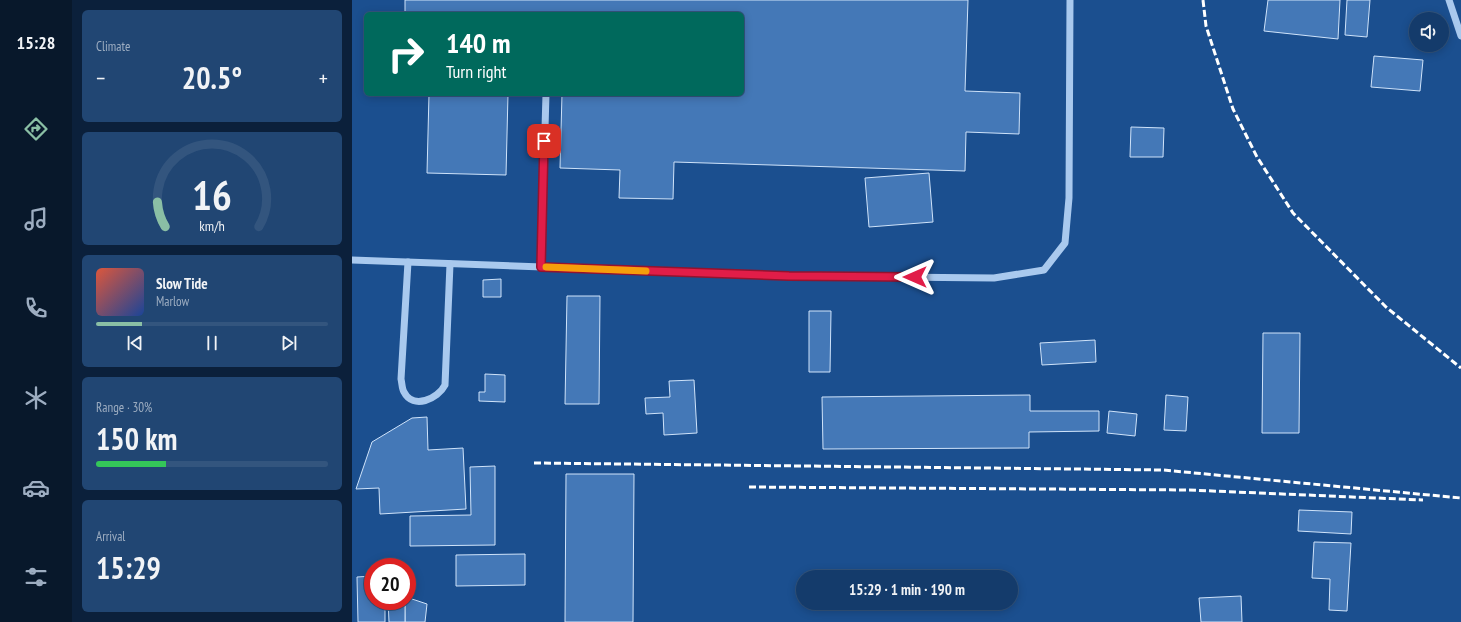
<!DOCTYPE html>
<meta charset="utf-8">
<style>
body{margin:0;font-family:"PT Sans Narrow",sans-serif;background:#214673;color:#f1f3f6;height:100vh;display:flex;flex-direction:column;font-size:15px;white-space:nowrap}
*{box-sizing:border-box;margin:0}
p{font-size:13px;color:#9dadc1}
.icon{flex:none;width:22px;height:22px;fill:none;stroke:currentColor;stroke-width:2;stroke-linecap:round;stroke-linejoin:round}
.map{position:relative;flex:1;overflow:hidden}
.details{display:flex;flex-direction:column;gap:10px;padding:10px;background:#0b203b;width:280px}
.details>*{flex:none}
.guide{position:absolute;left:12px;top:12px;width:380px;height:84px;border-radius:6px;box-shadow:0 2px 10px #0003,0 0 0 1px #33557e;background:#00695c;color:#fff;overflow:hidden}
.fabs{position:absolute;left:1057px;top:12px;display:grid;gap:8px}
.fabs a{display:grid;place-items:center;width:40px;height:40px;border-radius:50%;background:#143b6b;box-shadow:0 2px 10px #0003,0 0 0 1px #33557e;font-size:20px}
.speed{position:absolute;left:12px;top:558px;display:flex;gap:8px;font-size:20px;font-weight:700;text-align:center}
.speed>*{display:grid;place-content:center;width:52px;height:52px;border-radius:50%;background:#143b6b;box-shadow:0 2px 10px #0003,0 0 0 1px #33557e;line-height:1}
.speed .limit{border:6px solid #d22;background:#fff;color:#111}
.pin{position:absolute;display:grid;place-items:center;width:34px;height:34px;color:#fff;margin:-17px;border-radius:8px;box-shadow:0 2px 6px #0006}
.me{position:absolute;width:44px;margin:-22px;rotate:270deg;stroke-linejoin:round;filter:drop-shadow(0 0 3px #0008)}
.turn{display:flex;align-items:center;gap:14px;height:84px;padding:0 16px;font-size:18px}
.turn .icon{width:52px;height:52px;stroke-width:2.5}
.turn b{display:block;font-size:28px;line-height:34px}
.big{font-size:30px;font-weight:700;line-height:1.1}
.details .tile{flex:1;display:flex;flex-direction:column;justify-content:center;gap:6px;min-width:0;padding:0 14px;border-radius:6px;background:#214673}
.details .dial{align-items:center;gap:0}
.dial svg{height:104px;overflow:visible;fill:none;stroke:#33557e;stroke-width:7;stroke-linecap:round;text-anchor:middle}
.dial text{fill:#f1f3f6;stroke:none}
.song{display:flex;align-items:center;gap:12px}
.cover{width:48px;height:48px;border-radius:6px;background:linear-gradient(135deg,hsl(10 70% 55%),hsl(220 70% 35%))}
.played{height:4px;border-radius:2px;background:linear-gradient(90deg,#8abfa5 20%,#33557e 20%)}
.keys{display:flex;justify-content:space-around;direction:ltr}
.heat{display:flex;justify-content:space-between;align-items:center;font-size:22px;direction:ltr}
.charge{height:6px;border-radius:3px;background:linear-gradient(90deg,#34c759 30%,#33557e 0)}
.trip{position:absolute;left:444px;top:570px;width:222px;height:40px;border-radius:20px;background:#143b6b;box-shadow:0 2px 10px #0003,0 0 0 1px #33557e;font-weight:700;line-height:40px;text-align:center}
main{display:flex;flex:1;min-height:0}
.tab-bar{display:flex;flex-direction:column;width:72px;justify-content:space-around;align-items:center;background:#08182b;color:#9dadc1}
.tab-bar .icon{width:28px;height:28px}
.tab-bar .on{color:#8abfa5}
.tab-bar b{font-size:18px;color:#f1f3f6}
.map>svg:first-child{display:block}
.building{fill:#4478b7;stroke:#cfe3fa}
.lines{fill:none;stroke-linecap:round;stroke-linejoin:round}
.minor{stroke:#a9c9ee;stroke-width:7}
.rail{stroke:#fff;stroke-width:3;stroke-dasharray:7 3;stroke-linecap:butt}
.route-casing{stroke:#92132f;stroke-width:10}
.route{stroke:#e11d48;stroke-width:7}
.slow{stroke:#f59e0b;stroke-width:7}
</style>
<main>
<nav class="tab-bar">
<b>15:28</b>
<svg class="icon on" aria-label="directions" viewBox="0 0 24 24"><path d="M12 3l9 9-9 9-9-9zM9 14v-3h6M13 9l2 2-2 2"/></svg>
<svg class="icon" aria-label="music" viewBox="0 0 24 24"><path d="M9 18V5l10-2v13"/><circle cx="6" cy="18" r="3"/><circle cx="16" cy="16" r="3"/></svg>
<svg class="icon" aria-label="phone" viewBox="0 0 24 24"><path d="M5 4h4l2 5-3 2q2 4 5 5l2-3 5 2v4C11 20 4 13 5 4z"/></svg>
<svg class="icon" aria-label="climate" viewBox="0 0 24 24"><path d="M12 3v18M4 7l16 10M4 17L20 7"/></svg>
<svg class="icon" aria-label="car" viewBox="0 0 24 24"><path d="M5 17H2v-5l4-1 3-4h7l3 4 3 1v5h-3M9 17h6M6 11h13"/><circle cx="7" cy="17" r="2"/><circle cx="17" cy="17" r="2"/></svg>
<svg class="icon" aria-label="filters" viewBox="0 0 24 24"><path d="M4 7h16M4 17h16"/><circle cx="9" cy="7" r="2"/><circle cx="15" cy="17" r="2"/></svg>
</nav>
<section class="details">
<div class="tile"><p>Climate</p>
<div class="heat"><a>−</a><b class="big">20.5°</b><a>+</a></div>
</div>
<div class="tile dial"><svg viewBox="0 0 100 80">
<path d="M14 69A42 42 0 1 1 86 69"/>
<path d="M14 69A42 42 0 0 1 8 50" stroke="#8abfa5"/>
<text x="50" y="56" font-size="32" font-weight="700">16</text>
<text x="50" y="72" font-size="11">km/h</text>
</svg></div>
<div class="tile">
<div class="song"><i class="cover"></i><div><b>Slow Tide</b><p>Marlow</p></div></div>
<div class="played"></div>
<div class="keys"><svg class="icon" aria-label="previous" viewBox="0 0 24 24"><path d="M18 5L8 12l10 7zM5 5v14"/></svg><svg class="icon" aria-label="pause" viewBox="0 0 24 24"><path d="M8 5v14M16 5v14"/></svg><svg class="icon" aria-label="next" viewBox="0 0 24 24"><path d="M6 5l10 7-10 7zM19 5v14"/></svg></div>
</div>
<div class="tile"><p>Range · 30%</p><b class="big">150 km</b><div class="charge"></div></div>
<div class="tile"><p>Arrival</p><b class="big">15:29</b></div>
</section>
<div class="map">
<svg width="1109" height="622" viewBox="0 0 1109 622">
<rect width="100%" height="100%" fill="#1b4f8f"/>
<!-- building -->
<g class="building">
<polygon points="53,0 616,0 613,91 668,93 667,134 614,132 613,171 322,162 321,199 267,198 268,170 208,168 210,94 390,94 390,14 212,14 159,12 159,14 79,14 53,12"/>
<polygon points="916,0 988,0 986,39 912,31"/>
<polygon points="995,0 1018,0 1015,37 993,35"/>
<polygon points="1022,56 1071,60 1068,91 1019,87"/>
<polygon points="77,94 156,94 154,175 75,173"/>
<polygon points="779,127 812,128 811,157 778,157"/>
<polygon points="577,173 581,222 517,227 513,178"/>
<polygon points="149,279 149,297 131,297 131,280"/>
<polygon points="215,296 248,296 247,404 213,404"/>
<polygon points="457,311 479,311 478,372 457,372"/>
<polygon points="911,333 948,333 947,433 910,433"/>
<polygon points="743,340 744,362 690,365 688,343"/>
<polygon points="133,374 153,375 153,402 127,401 127,392 133,392"/>
<polygon points="342,380 345,433 312,435 311,413 294,414 293,398 318,397 317,381"/>
<polygon points="678,395 678,411 747,411 747,431 677,432 677,448 471,449 470,397"/>
<polygon points="814,395 836,397 834,431 812,430"/>
<polygon points="757,411 785,414 783,436 755,433"/>
<polygon points="75,417 76,450 111,448 114,509 28,514 27,488 4,489 20,442 60,418"/>
<polygon points="143,466 143,545 58,546 58,516 119,515 118,467"/>
<polygon points="214,474 282,474 281,622 213,622"/>
<polygon points="947,510 1000,512 999,534 946,531"/>
<polygon points="962,542 999,543 995,611 977,610 978,579 960,578"/>
<polygon points="173,554 173,585 104,586 104,555"/>
<polygon points="21,576 21,601 33,601 33,622 6,622 5,577"/>
<polygon points="889,596 890,622 849,622 847,598"/>
<polygon points="60,599 75,604 73,622 53,622 53,603"/>
<polygon points="36,601 53,601 53,622 37,622"/>
</g>
<g class="lines">
<!-- minor -->
<g class="minor">
<polyline points="1097,0 1109,36"/>
<polyline points="0,260 437,276 642,278 692,270 713,243 717,198 718,0"/>
<path d="M56 262 49 379C50 383 50 389 52 392 61 410 86 399 93 385L98 264"/>
<polyline points="189,267 194,94"/>
</g>
<!-- rail -->
<g class="rail">
<polyline points="851,0 854,26 881,109 905,157 941,213 1034,307 1109,368"/>
<polyline points="182,463 811,470 1109,498"/>
<polyline points="397,487 837,490 1071,500"/>
</g>
</g>
<g class="lines">
<defs>
<polyline id="route" points="192,141 189,267 437,276 563,277"/>
</defs>
<!-- route casing -->
<use href="#route" class="route-casing"/>
<!-- route -->
<use href="#route" class="route"/>
<!-- slow -->
<polyline class="slow" points="194,267 294,271"/>
</g>
</svg>
<div class="fabs">
<a><svg class="icon" aria-label="sound" viewBox="0 0 24 24"><path d="M4 9h4l5-4v14l-5-4H4zM17 9q2 3 0 6"/></svg></a>
</div>
<div class="speed"><div class="limit">20</div></div>
<div class="pin" style="left:192px;top:141px;background:#d93025"><svg class="icon" aria-label="arrive" viewBox="0 0 24 24"><path d="M6 21V4h12l-3 4 3 4H6"/></svg></div>
<svg class="me" style="left:563px;top:277px" viewBox="-20 -20 40 40"><path d="M0-17L14 15 0 8-14 15z" fill="#e11d48" stroke="#fff" stroke-width="4"/></svg>
<div class="trip">15:29 · 1 min · 190 m</div>
<div class="guide">
<div class="turn"><svg class="icon" aria-label="right" viewBox="0 0 24 24"><path d="M7 20v-9h11M14 6l5 5-5 5"/></svg><div><b>140 m</b>Turn right</div></div>
</div>
</div>
</main>
